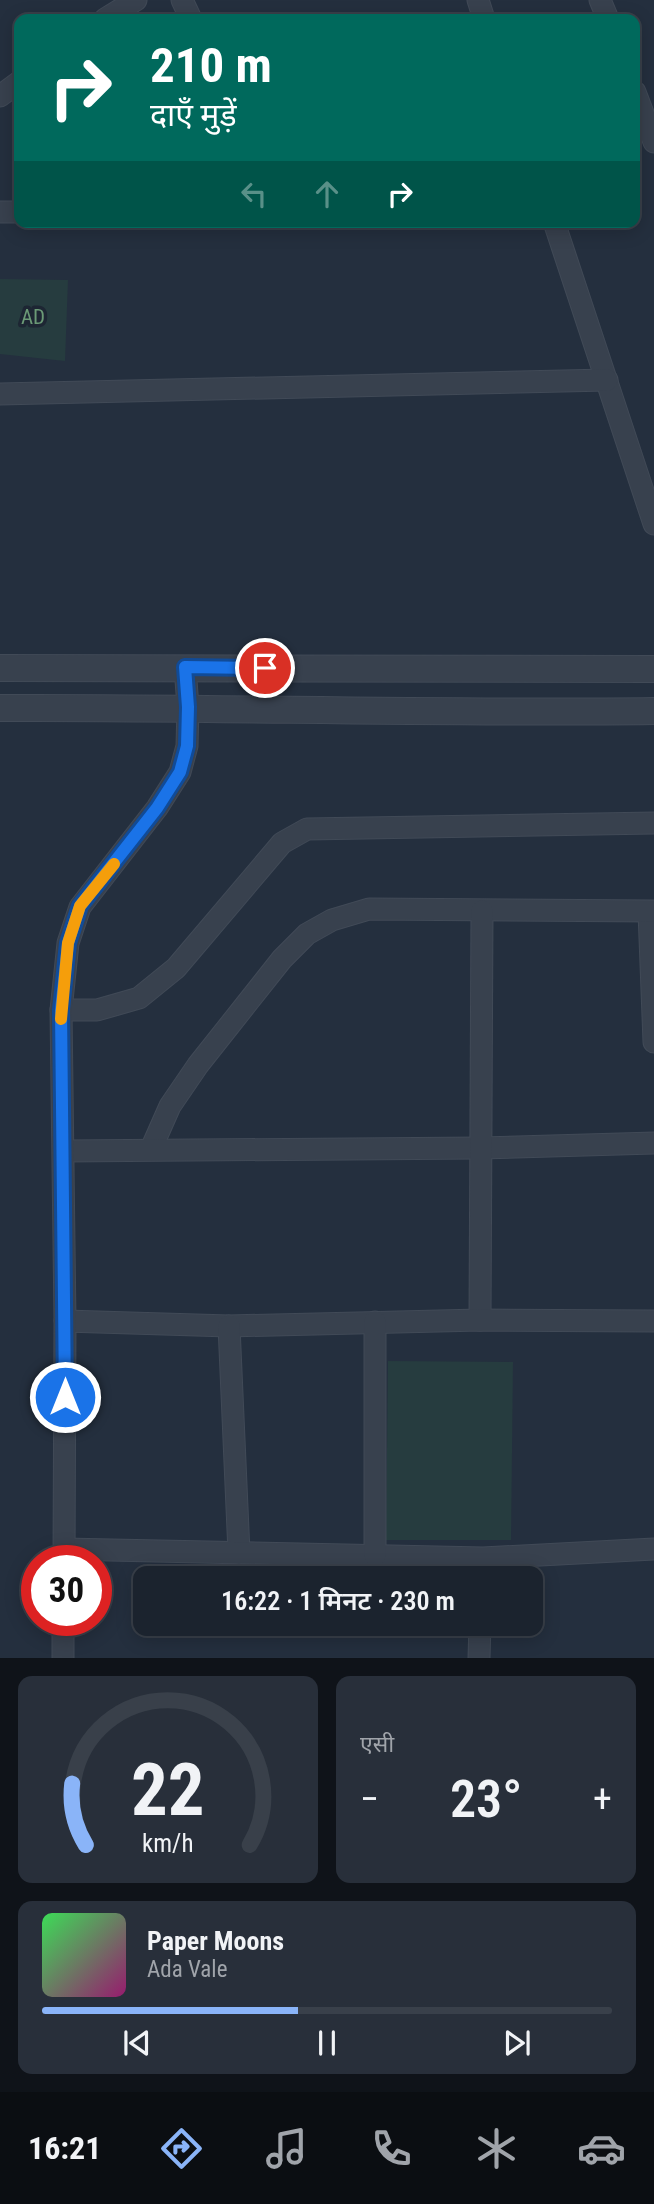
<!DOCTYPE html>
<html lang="hi">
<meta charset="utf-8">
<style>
body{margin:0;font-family:"Roboto Condensed","Noto Sans Devanagari",sans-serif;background:#282f3a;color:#f1f3f6;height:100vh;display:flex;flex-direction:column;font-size:26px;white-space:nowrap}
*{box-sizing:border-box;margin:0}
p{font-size:23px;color:#a0a4aa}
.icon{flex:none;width:38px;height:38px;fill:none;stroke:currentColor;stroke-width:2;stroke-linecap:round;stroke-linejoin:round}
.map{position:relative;height:1658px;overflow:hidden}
.panel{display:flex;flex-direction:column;gap:18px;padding:18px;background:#0f1319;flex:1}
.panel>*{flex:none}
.top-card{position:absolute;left:14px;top:14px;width:626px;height:214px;border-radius:14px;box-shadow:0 4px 18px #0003,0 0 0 2px #39404a;background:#00695c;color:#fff;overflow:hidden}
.speed{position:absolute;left:21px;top:1545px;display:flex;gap:14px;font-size:35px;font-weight:700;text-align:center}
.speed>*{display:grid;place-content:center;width:91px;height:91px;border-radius:50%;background:#1b232e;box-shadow:0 4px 18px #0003,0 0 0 2px #39404a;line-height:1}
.speed .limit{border:10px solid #d22;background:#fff;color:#111}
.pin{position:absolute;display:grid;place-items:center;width:60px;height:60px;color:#fff;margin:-30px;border:4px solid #fff;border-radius:50%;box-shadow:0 2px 7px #0007}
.me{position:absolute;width:77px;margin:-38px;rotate:0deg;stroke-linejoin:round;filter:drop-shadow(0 0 5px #0008)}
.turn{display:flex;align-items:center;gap:24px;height:147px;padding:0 21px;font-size:32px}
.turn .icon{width:91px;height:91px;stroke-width:2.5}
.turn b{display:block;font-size:49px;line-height:60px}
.lanes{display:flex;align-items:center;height:66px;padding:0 21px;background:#0003;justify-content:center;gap:35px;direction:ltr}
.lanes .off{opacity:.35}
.big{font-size:52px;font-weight:600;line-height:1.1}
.panel .card{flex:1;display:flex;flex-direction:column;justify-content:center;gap:10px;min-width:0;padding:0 24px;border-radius:14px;background:#282f3a}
.panel .dial{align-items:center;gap:0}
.dial svg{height:182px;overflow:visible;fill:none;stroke:#39404a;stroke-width:7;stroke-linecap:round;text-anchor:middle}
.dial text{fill:#f1f3f6;stroke:none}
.song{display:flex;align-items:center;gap:21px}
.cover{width:84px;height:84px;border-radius:10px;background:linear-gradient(135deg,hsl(130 70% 55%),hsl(320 70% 35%))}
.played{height:7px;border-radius:4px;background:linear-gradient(90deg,#8ab4f8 45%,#39404a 45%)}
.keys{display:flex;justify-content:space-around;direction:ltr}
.heat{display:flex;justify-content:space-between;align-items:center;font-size:38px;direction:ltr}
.panel .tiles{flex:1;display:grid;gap:18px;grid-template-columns:1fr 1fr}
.card:last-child{grid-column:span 2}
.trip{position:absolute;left:133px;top:1566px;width:410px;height:70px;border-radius:14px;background:#1b232e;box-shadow:0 4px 18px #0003,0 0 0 2px #39404a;font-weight:600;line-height:70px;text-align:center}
.tabs{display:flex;height:112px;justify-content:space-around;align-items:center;background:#0b0e12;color:#a0a4aa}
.tabs .icon{width:49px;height:49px}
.tabs .current{color:#8ab4f8}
.tabs b{font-size:32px;color:#f1f3f6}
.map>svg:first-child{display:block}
.green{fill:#263c3f}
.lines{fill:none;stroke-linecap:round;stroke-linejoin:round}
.minor-casing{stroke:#414a57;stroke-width:23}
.tertiary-casing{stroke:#414a57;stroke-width:28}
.minor{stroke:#38414e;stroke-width:21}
.tertiary{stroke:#38414e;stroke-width:26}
.route-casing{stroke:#114b97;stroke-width:18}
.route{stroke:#1a73e8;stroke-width:12}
.slow{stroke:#f59e0b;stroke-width:12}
.labels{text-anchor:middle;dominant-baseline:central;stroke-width:7;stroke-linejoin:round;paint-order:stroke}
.park-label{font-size:21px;fill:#6b9a76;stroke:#1d2633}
</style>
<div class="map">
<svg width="654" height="1658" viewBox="0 0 654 1658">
<rect width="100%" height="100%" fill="#242f3e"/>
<!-- green -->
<g class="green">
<polygon points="0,279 68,280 65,361 0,354"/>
<polygon points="388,1361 513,1362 511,1540 386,1540"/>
</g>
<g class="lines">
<defs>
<g id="minor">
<polyline points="182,0 191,19"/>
<polyline points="478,0 484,19"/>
<polyline points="600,0 608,19"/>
<polyline points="105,19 136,0"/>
<polyline points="635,92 654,142"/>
<polyline points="0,96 19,82"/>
<polyline points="0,212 19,212"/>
<polyline points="554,222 654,524"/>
<polyline points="0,394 607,380"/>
<polyline points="649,912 654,1042"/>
<polyline points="61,1010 97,1010 139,998 176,968 282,843 307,829 654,823"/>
<polyline points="151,1149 170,1106 198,1065 282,959 307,934 332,920 369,909 654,911"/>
<polyline points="64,1151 480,1148 654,1143"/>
<polyline points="480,1320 482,911"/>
<polyline points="65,1321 229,1326 480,1320 654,1321"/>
<polyline points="229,1326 239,1553"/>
<polyline points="64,1549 483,1558 654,1549"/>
<polyline points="375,1555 375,1322"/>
<polyline points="64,1561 65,1321 61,1010 68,943 80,907 157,808 180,772 187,746 188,707 185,667"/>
<polyline points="63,1658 63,1620"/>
<polyline points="479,1658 480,1624"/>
</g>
<g id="tertiary">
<polyline points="0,668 654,669"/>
<path d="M0 708C218 707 436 714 654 711"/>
</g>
</defs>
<!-- minor casing -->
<use href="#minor" class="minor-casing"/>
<!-- tertiary casing -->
<use href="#tertiary" class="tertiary-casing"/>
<!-- minor -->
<use href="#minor" class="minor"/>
<!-- tertiary -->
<use href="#tertiary" class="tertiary"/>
</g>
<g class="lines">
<defs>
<polyline id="route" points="65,1397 61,1010 68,943 80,906 157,808 180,772 187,746 188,707 185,667 265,668"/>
</defs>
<!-- route casing -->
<use href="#route" class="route-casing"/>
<!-- route -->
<use href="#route" class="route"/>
<!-- slow -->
<polyline class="slow" points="61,1019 68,943 80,906 114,864"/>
</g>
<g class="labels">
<!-- park labels -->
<g class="park-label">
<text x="33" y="317">AD</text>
</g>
</g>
</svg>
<div class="speed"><div class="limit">30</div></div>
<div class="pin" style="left:265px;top:668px;background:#d93025"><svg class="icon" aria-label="arrive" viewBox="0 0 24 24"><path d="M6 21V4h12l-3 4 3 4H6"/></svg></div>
<svg class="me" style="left:65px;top:1397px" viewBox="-20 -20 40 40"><circle r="17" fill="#1a73e8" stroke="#fff" stroke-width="3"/><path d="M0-11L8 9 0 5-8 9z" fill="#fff"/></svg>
<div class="trip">16:22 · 1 मिनट · 230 m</div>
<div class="top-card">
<div class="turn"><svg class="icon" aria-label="right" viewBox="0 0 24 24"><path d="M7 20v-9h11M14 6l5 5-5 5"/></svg><div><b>210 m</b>दाएँ मुड़ें</div></div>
<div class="lanes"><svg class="icon off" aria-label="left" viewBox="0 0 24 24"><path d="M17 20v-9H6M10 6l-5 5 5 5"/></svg><svg class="icon off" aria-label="ahead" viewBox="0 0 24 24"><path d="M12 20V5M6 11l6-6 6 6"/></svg><svg class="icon" aria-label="right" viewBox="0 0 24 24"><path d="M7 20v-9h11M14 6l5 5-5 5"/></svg></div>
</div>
</div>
<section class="panel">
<div class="tiles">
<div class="card dial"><svg viewBox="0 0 100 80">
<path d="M14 69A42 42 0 1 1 86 69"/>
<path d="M14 69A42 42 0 0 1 8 42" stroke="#8ab4f8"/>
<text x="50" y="56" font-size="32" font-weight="700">22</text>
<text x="50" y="72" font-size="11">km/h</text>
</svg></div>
<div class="card"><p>एसी</p>
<div class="heat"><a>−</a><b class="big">23°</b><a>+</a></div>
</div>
<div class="card">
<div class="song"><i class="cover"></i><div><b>Paper Moons</b><p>Ada Vale</p></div></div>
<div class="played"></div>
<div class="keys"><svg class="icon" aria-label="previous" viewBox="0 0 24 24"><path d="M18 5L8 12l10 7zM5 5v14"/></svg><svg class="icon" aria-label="pause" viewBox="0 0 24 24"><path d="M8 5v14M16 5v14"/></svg><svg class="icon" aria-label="next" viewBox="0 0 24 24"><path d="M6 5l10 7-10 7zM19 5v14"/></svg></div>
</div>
</div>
</section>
<nav class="tabs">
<b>16:21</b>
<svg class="icon current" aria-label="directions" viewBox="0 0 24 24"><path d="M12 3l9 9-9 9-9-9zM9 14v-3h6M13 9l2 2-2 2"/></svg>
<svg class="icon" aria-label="music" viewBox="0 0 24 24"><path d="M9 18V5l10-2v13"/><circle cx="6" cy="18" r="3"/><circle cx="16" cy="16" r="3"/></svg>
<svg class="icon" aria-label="phone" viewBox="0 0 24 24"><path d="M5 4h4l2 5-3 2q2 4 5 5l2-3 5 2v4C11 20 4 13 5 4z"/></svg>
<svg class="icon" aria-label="climate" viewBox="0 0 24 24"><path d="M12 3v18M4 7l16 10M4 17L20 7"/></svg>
<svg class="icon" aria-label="car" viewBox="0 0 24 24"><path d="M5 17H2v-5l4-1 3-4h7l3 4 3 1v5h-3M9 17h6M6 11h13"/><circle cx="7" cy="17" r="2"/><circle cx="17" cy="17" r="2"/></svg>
</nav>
